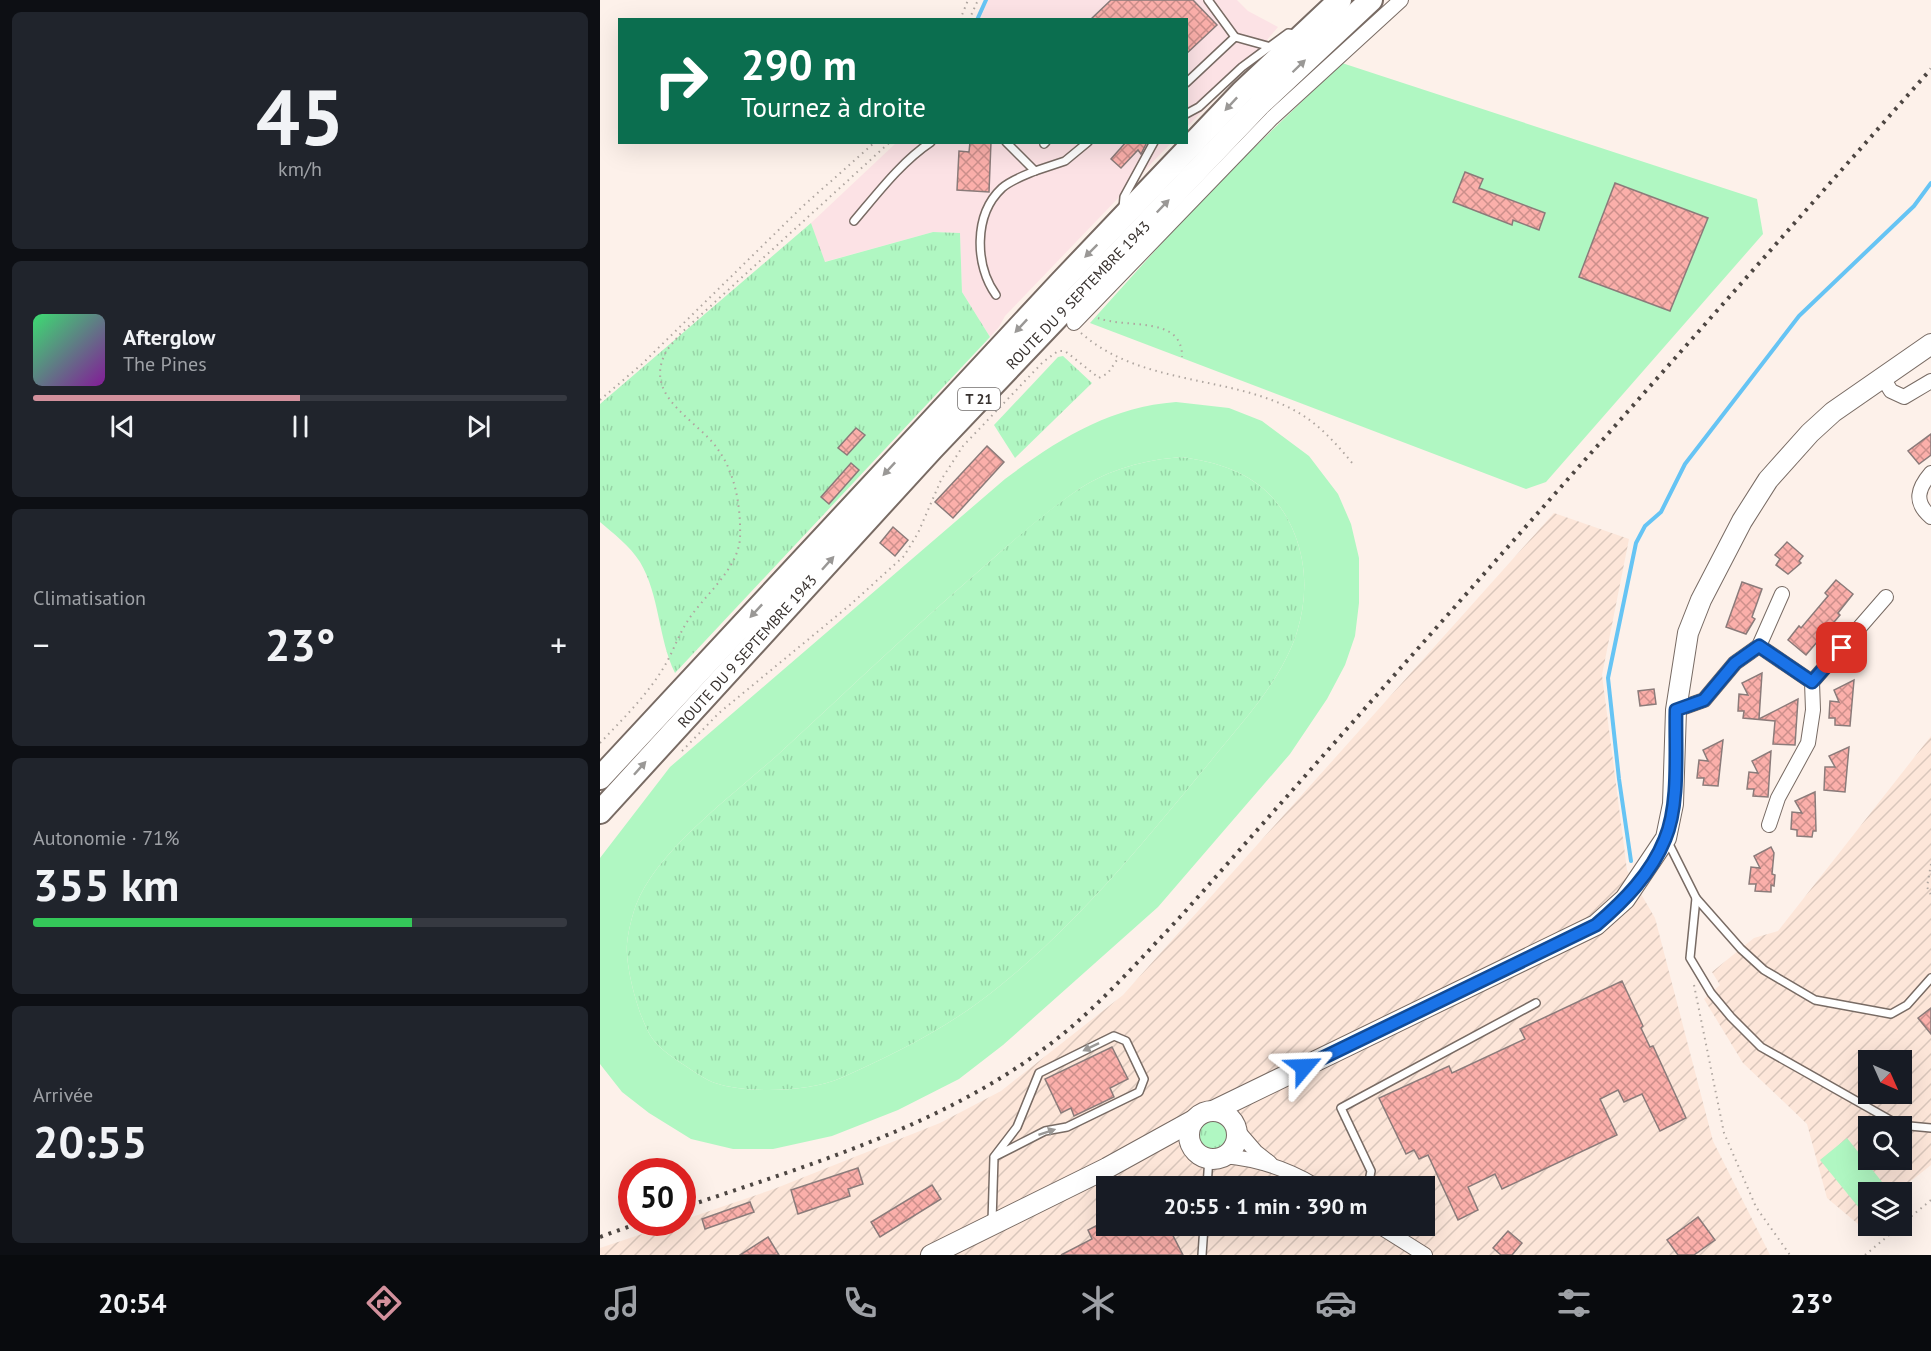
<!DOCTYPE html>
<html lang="fr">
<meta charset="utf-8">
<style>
body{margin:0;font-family:"PT Sans",sans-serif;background:#20242c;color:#f1f3f6;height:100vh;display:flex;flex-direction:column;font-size:22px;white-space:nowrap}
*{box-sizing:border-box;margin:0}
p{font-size:20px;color:#9ea1a6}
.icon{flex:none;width:33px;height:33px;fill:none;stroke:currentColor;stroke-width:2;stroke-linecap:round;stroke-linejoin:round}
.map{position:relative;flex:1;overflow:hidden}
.side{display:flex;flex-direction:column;gap:12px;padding:12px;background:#0d0f14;width:600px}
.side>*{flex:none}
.banner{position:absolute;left:18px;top:18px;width:570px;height:126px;border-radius:0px;box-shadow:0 6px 24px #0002;background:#0b6e4f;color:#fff;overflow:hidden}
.needle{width:39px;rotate:135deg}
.fabs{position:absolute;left:1258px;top:1050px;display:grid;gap:12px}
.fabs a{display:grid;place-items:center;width:54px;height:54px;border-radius:0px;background:#171b24;box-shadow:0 6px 24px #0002;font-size:30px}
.speed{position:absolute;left:18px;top:1158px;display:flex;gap:12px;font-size:30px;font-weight:700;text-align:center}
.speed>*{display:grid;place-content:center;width:78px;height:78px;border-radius:50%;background:#171b24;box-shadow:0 6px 24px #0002;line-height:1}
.speed .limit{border:9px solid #d22;background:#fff;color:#111}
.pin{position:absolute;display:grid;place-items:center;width:51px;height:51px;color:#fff;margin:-26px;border-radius:12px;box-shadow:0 3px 9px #0006}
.me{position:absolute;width:66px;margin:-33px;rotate:64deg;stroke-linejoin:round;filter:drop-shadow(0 0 4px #0008)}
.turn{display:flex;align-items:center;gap:21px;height:126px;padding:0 24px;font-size:27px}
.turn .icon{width:78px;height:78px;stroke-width:2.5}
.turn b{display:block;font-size:42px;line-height:51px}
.big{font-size:45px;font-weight:700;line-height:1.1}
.side .card{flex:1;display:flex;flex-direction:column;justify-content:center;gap:9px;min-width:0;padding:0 21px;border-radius:9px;background:#20242c}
.side .dial{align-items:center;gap:0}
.dial b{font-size:78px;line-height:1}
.song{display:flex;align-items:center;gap:18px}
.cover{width:72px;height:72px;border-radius:9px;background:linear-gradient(135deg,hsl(140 70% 55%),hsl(290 70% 35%))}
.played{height:6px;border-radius:3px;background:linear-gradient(90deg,#d2909c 50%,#363941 50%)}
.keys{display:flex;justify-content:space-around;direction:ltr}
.heat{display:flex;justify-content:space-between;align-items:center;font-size:33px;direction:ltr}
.charge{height:9px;border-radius:4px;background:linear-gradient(90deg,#34c759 71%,#363941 0)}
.trip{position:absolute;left:496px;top:1176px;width:339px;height:60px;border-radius:0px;background:#171b24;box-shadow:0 6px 24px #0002;font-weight:700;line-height:60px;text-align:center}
.dock{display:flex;height:96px;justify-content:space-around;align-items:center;background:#090b0e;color:#9ea1a6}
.dock .icon{width:42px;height:42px}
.dock .selected{color:#d2909c}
.dock b{font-size:27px;color:#f1f3f6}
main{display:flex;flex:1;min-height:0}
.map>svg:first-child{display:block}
.commercial{fill:#fce2e5}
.industrial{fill:url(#industrial-furrows);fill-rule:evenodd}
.grass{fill:url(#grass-tufts)}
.park{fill:#b0f7c2;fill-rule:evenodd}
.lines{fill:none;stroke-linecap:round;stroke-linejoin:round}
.stream{stroke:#66c4f4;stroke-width:4}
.building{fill:url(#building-cross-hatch);stroke:#8b7b7a;stroke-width:1.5}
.service-casing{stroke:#786b64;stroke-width:10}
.minor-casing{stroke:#786b64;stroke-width:16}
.secondary-casing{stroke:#786b64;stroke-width:22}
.primary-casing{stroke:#786b64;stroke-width:26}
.path{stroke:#afa6a0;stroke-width:2;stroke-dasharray:1.5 4.5;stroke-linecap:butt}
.service{stroke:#fff;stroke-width:7}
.minor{stroke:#fff;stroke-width:14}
.secondary{stroke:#fff;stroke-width:20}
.primary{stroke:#fff;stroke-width:22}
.rail{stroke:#4d4642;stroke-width:4;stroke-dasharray:3 6;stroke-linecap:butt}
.oneway{fill:#9a9896}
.route-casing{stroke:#114b97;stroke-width:15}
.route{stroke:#1a73e8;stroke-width:10}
.labels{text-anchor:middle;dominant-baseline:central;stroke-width:4.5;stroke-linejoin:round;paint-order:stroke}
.shield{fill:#fff;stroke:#726e6c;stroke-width:1.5}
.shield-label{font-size:14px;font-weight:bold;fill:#36302d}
.street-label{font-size:15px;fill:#36302d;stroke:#fff}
</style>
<main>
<section class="side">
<div class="card dial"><b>45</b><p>km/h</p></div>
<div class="card">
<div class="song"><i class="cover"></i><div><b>Afterglow</b><p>The Pines</p></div></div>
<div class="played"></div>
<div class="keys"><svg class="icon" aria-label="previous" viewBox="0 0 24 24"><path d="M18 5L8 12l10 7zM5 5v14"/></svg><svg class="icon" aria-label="pause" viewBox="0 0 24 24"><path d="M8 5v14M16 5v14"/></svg><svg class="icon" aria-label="next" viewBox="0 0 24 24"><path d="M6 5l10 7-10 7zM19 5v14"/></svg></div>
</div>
<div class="card"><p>Climatisation</p>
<div class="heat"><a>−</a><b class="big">23°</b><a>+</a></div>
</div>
<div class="card"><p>Autonomie · 71%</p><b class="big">355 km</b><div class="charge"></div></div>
<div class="card"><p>Arrivée</p><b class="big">20:55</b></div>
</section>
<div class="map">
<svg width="1331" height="1255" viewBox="0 0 1331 1255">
<defs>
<pattern id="industrial-furrows" width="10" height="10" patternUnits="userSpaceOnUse" patternTransform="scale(1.5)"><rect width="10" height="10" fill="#fde6d9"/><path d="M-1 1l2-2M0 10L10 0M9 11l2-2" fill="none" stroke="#d9c6bb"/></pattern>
<pattern id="grass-tufts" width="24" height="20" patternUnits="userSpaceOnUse" patternTransform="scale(1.5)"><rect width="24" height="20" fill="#b0f7c2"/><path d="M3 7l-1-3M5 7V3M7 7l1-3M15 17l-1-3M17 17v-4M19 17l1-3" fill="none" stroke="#98d4a7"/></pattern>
<pattern id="building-cross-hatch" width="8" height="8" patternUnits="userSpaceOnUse" patternTransform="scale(1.5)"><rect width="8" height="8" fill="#fbafaa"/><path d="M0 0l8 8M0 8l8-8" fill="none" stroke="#cc8f8b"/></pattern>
</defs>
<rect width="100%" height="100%" fill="#fdf1ea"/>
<!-- commercial -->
<g class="commercial">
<polygon points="388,0 637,0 648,11 678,27 634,79 587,127 586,20 380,20"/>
<polygon points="296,143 571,143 405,316 399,327 390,337 362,292 360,233 333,232 224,262 211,223"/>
</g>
<!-- industrial -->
<g class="industrial">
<path d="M954 513 1029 539 1002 675 1027 870 1055 918 1113 1141 1170 1255H0V1248L75 1223 82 1222 83 1220 174 1189 340 1123 401 1091 523 995ZM507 1186H825V1226H507Z"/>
<path d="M1331 736V1165L1297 1192H1269V1215L1258 1224 1227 1198 1207 1124 1143 1063 1104 999 1120 985 1112 972 1154 938 1178 931ZM1269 1060H1302V1094H1269ZM1269 1126H1302V1160H1269Z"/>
</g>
<!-- grass -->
<g class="grass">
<path d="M211 223 225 262 333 232 360 233 362 292 390 337 75 673C58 638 60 596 40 562 30 546 13 533 0 522V404Z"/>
<polygon points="463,356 492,383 415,458 394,425 458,357"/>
<path d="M581 457C634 464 675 483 695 535 707 566 707 600 697 632 681 682 642 722 610 762 539 848 469 935 379 1002 337 1033 288 1057 241 1078 209 1092 148 1094 115 1083 106 1080 98 1074 90 1069 78 1061 60 1050 52 1038 39 1019 25 966 27 944 28 932 32 916 36 905 58 848 138 792 184 749 249 689 313 628 380 570 412 542 443 513 479 489 510 469 544 460 581 457Z"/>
<circle cx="615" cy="1134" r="19"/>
</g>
<!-- park -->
<g class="park">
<polygon points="742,63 1157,199 1163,234 946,482 926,489 490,323 606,194"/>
<path d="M576 402 629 408 662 421 709 456 738 494 751 524 759 558V603L755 636 745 665 727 699 690 754 558 907 403 1045 359 1079 298 1110 232 1136 173 1149H133L91 1139 49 1113 22 1092 0 1064V858L70 767 405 479C457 440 509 407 576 402ZM581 457C634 464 675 483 695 535 707 566 707 600 697 632 681 682 642 722 610 762 539 848 469 935 379 1002 337 1033 288 1057 241 1078 209 1092 148 1094 115 1083 106 1080 98 1074 90 1069 78 1061 60 1050 52 1038 39 1019 25 966 27 944 28 932 32 916 36 905 58 848 138 792 184 749 249 689 313 628 380 570 412 542 444 513 479 489 510 469 544 460 581 457Z"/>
<polygon points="1247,1138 1290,1192 1269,1192 1269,1210 1264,1214 1220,1160"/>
</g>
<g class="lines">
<!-- stream -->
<g class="stream">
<polyline points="377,20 386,0"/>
<polyline points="1031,861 1019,779 1008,678 1036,543 1045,526 1061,512 1085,464 1199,316 1314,206 1331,183"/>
</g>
</g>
<!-- building -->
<g class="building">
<polygon points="511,0 593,0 617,25 586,54 586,20 490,20"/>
<polygon points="370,142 391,142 389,192 357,190 359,151 369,152"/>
<polygon points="526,142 547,142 541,154 538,150 521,168 511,159"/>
<polygon points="865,172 883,179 879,188 945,213 939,230 913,220 912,225 853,202"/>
<polygon points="1015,183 1108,218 1070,311 979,277"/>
<polygon points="256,428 265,435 247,455 238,448"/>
<polygon points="1331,434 1331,455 1319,464 1308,451"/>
<polygon points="387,446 404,462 353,518 335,502"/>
<polygon points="251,463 259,470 229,504 221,497"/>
<polygon points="293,527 308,540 295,556 280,543"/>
<polygon points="1187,542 1203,556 1199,561 1201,563 1188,574 1176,565 1180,559 1175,555"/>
<polygon points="1236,580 1253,594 1238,613 1240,615 1206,655 1188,640 1199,626 1201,628 1228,596 1225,593"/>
<polygon points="1142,582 1162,589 1152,617 1155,619 1146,634 1126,627"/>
<polygon points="1162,673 1159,719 1198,699 1195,745 1173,744 1175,721 1143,718 1144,711 1138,711 1139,694 1148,695 1142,683"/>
<polygon points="1254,680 1250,726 1235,725 1235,718 1229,718 1230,701 1239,702 1234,690"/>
<polygon points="1054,689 1056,704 1040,706 1038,691"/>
<polygon points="1123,740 1118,786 1103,785 1104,778 1097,778 1099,760 1108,761 1103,750"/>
<polygon points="1249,747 1245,792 1224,790 1225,767 1235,767 1229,756"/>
<polygon points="1171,751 1168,797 1153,796 1154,789 1147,789 1149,772 1158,773 1152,761"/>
<polygon points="1215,792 1216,831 1213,831 1212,837 1197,836 1197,830 1191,829 1192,812 1202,813 1195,801"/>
<polygon points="1171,847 1174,853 1172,874 1175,875 1174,886 1171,885 1171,892 1155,891 1156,884 1149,884 1151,867 1160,868 1154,856"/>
<polygon points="1022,981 1043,1026 1041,1028 1050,1047 1053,1046 1086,1118 1060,1131 1042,1094 1024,1102 1018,1090 1000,1099 1017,1135 902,1189 895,1174 868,1187 878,1210 858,1220 828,1155 819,1159 814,1150 806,1154 779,1098 849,1066 852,1073 925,1039 920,1029"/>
<polygon points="1331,1008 1331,1034 1318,1018"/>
<polygon points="512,1047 528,1079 510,1088 514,1097 474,1116 471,1108 461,1113 445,1079"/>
<polygon points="258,1168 263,1184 248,1189 250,1196 198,1214 191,1190"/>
<polygon points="332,1185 341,1199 280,1237 271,1222"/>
<polygon points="150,1202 154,1212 105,1229 102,1219"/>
<polygon points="1098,1217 1115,1240 1094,1255 1078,1255 1067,1240"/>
<polygon points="507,1220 507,1226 568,1226 583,1255 461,1255 492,1239 488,1230"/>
<polygon points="908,1231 922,1243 912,1255 901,1255 893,1248"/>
<polygon points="168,1237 179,1255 140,1255"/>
</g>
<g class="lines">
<defs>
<g id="service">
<polyline points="608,0 635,37"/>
<polyline points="586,83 635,37 671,47"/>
<polyline points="586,114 599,107 642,67 688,33 695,34"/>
<polyline points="406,142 435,171 465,161 488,142"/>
<polyline points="444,144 446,142"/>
<polyline points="523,208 524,197 554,142"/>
<path d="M254 221C277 194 301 162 331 142"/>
<path d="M396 295C375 266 373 215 402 188 411 180 423 176 435 171"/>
<polyline points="1067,840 1096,898 1090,958 1111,993 1131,1017 1161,1047 1299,1125 1331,1128"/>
<polyline points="1096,898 1141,949 1164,970 1215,1000 1291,1014 1307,1005 1331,978"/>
<polyline points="607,1186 609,1158"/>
<polyline points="768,1186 771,1171 741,1108 936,1003"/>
<polyline points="392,1222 394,1157 417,1127 439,1073 514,1036 526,1041 544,1079 539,1092 467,1127 445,1131 394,1157"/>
<polyline points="602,1255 604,1226"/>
</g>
<g id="minor">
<polyline points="474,323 672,118 801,0"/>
<polyline points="1283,378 1291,391 1304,397 1331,381"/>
<path d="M1331 473C1318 488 1313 502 1331 517"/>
<polyline points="1159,646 1182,594"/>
<polyline points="1212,682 1286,597"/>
<polyline points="1076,710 1104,700 1135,663 1159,646 1212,682 1213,710 1208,743 1178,798 1169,825"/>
<polyline points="637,1130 656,1152 670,1163"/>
<path d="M624 1156C658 1159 688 1169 716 1186"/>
<polyline points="779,1226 825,1255"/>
</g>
<g id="secondary">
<polyline points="613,1111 996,925 1025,899 1066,838 1073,804 1076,710 1088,633 1101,600 1142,521 1168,480 1210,433 1233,412 1331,344"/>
<circle cx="613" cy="1135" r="24"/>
<polyline points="331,1255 507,1168 594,1120"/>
</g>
<g id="primary">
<polyline points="0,778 461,282 642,92 740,0"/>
<polyline points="0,812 332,449 660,104 771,0"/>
</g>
</defs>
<!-- service casing -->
<use href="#service" class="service-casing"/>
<!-- minor casing -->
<use href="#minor" class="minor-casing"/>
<!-- secondary casing -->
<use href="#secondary" class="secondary-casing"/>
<!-- primary casing -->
<use href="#primary" class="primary-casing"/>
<!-- path -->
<g class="path">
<polyline points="360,20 368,0"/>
<polyline points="369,20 378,0"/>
<path d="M498 318C526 329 583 315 582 357"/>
<path d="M481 333C540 385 626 375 692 409 717 422 735 442 753 464"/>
<polyline points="0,400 42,364 202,207 275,142"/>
<path d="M0 743C23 719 47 695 64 667 73 652 78 636 87 622 103 596 138 570 140 538 141 509 136 475 119 451 100 421 45 399 64 356 67 348 75 341 80 334L290 142"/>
<polyline points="82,751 119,713 250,605 304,556 318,533 341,480 363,446 443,362 458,351 465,351 499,378 508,373 519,357"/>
<polyline points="1331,864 1327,887 1331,895"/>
<polyline points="1094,985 1124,1133 1156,1207 1190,1255"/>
<polyline points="1302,1224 1331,1200"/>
<polyline points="1265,1255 1300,1226"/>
</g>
<!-- service -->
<use href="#service" class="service"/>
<!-- minor -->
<use href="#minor" class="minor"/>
<!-- secondary -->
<use href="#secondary" class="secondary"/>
<!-- primary -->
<use href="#primary" class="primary"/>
<!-- rail -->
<g class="rail">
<path d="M82 1208C217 1162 358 1122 469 1029 509 995 545 954 582 915L1331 69"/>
<polyline points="0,1237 42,1222"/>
</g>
</g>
<!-- one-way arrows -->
<defs><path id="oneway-solid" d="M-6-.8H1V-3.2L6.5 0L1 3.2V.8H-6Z" transform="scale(1.5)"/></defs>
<g class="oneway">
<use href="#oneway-solid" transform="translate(699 66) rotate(-44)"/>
<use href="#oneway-solid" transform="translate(631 104) rotate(133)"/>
<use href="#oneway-solid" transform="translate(563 206) rotate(-46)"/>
<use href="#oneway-solid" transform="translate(491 251) rotate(135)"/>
<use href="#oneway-solid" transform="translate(421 326) rotate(133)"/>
<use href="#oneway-solid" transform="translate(289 469) rotate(133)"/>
<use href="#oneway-solid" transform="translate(228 563) rotate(-48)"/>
<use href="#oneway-solid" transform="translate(156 611) rotate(133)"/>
<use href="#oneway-solid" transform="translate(40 768) rotate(-48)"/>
<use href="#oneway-solid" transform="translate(491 1047) rotate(154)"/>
<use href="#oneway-solid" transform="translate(447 1132) rotate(-18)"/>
</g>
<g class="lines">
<defs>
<path id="route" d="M704 1067 996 925C1024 901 1051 874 1065 839 1080 804 1075 748 1076 710L1104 700 1135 663 1159 646 1212 682 1242 648"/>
</defs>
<!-- route casing -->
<use href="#route" class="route-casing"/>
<!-- route -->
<use href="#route" class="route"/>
</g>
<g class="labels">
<!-- shield labels -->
<rect class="shield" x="358" y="388" width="42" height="22" rx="4.5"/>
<g class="shield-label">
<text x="379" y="399">T 21</text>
</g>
<!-- street labels -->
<g class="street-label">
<text transform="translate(478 295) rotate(-46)">ROUTE DU 9 SEPTEMBRE 1943</text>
<text transform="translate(147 651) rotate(-48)">ROUTE DU 9 SEPTEMBRE 1943</text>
</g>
</g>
</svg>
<div class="fabs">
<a><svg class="needle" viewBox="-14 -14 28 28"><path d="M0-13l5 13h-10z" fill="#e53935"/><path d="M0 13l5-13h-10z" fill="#9ea1a6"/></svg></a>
<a><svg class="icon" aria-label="search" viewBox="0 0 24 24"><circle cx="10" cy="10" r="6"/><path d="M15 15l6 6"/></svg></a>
<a><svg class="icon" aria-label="layers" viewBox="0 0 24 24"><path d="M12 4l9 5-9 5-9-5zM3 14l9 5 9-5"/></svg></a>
</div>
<div class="speed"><div class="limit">50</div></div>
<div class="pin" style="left:1242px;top:648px;background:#d93025"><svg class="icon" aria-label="arrive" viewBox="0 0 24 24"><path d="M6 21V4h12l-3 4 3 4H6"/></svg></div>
<svg class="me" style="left:704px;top:1067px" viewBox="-20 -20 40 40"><path d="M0-17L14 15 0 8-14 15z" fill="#1a73e8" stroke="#fff" stroke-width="4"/></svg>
<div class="trip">20:55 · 1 min · 390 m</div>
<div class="banner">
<div class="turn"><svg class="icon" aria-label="right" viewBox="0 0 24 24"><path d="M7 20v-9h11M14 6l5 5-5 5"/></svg><div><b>290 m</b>Tournez à droite</div></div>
</div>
</div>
</main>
<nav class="dock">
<b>20:54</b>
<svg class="icon selected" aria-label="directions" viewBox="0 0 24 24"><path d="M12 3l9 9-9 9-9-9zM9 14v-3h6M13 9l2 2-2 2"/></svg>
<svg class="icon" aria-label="music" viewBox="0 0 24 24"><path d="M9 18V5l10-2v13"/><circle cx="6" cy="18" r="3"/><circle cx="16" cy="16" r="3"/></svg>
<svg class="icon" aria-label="phone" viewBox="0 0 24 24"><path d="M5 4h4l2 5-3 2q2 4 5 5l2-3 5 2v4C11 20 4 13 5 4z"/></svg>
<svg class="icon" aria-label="climate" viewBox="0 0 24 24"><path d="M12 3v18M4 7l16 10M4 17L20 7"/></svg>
<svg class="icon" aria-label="car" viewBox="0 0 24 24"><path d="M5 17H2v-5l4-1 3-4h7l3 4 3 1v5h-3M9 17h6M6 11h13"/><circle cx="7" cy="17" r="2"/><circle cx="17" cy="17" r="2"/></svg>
<svg class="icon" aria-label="filters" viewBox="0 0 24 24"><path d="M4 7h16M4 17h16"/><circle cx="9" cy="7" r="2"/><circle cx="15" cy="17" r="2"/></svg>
<b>23°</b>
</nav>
